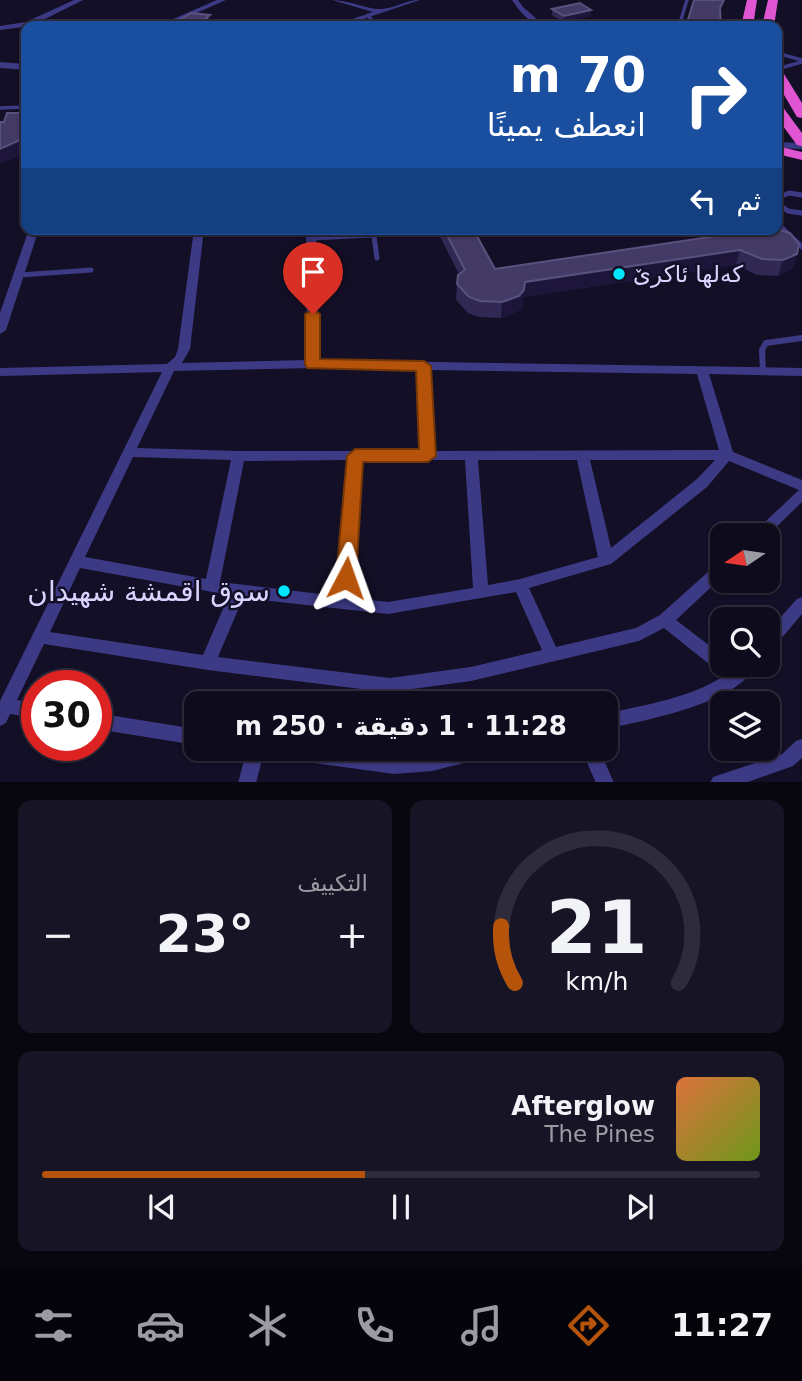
<!DOCTYPE html>
<html lang="ar">
<meta charset="utf-8">
<style>
body{margin:0;font-family:"DejaVu Sans","Noto Sans Arabic",sans-serif;background:#171425;color:#f1f3f6;direction:rtl;height:100vh;display:flex;flex-direction:column;font-size:26px;white-space:nowrap}
*{box-sizing:border-box;margin:0}
p{font-size:23px;color:#9b9ba3}
.icon{flex:none;width:38px;height:38px;fill:none;stroke:currentColor;stroke-width:2;stroke-linecap:round;stroke-linejoin:round}
.map{position:relative;height:782px;overflow:hidden;direction:ltr}
.details{display:flex;flex-direction:column;gap:18px;padding:18px;background:#08060f;flex:1}
.details>*{flex:none}
.guide{position:absolute;left:21px;top:21px;width:761px;height:214px;border-radius:14px;box-shadow:0 2px 5px #0004,0 0 0 2px #2e2b3b;direction:rtl;background:#1a4fa0;color:#fff;overflow:hidden}
.needle{width:46px;rotate:257deg}
.buttons{position:absolute;left:710px;top:523px;display:grid;gap:14px}
.buttons a{display:grid;place-items:center;width:70px;height:70px;border-radius:14px;background:#0e0b1c;box-shadow:0 2px 5px #0004,0 0 0 2px #2e2b3b;font-size:35px}
.speed{position:absolute;left:21px;top:670px;display:flex;gap:14px;font-size:35px;font-weight:700;text-align:center}
.speed>*{display:grid;place-content:center;width:91px;height:91px;border-radius:50%;background:#0e0b1c;box-shadow:0 2px 5px #0004,0 0 0 2px #2e2b3b;line-height:1}
.speed .limit{border:10px solid #d22;background:#fff;color:#111}
.pin{position:absolute;display:grid;place-items:center;width:60px;height:60px;color:#fff;margin:-72px -30px;border-radius:50% 50% 50% 0;rotate:-45deg;box-shadow:0 0 7px #0007}
.pin .icon{rotate:45deg}
.me{position:absolute;width:77px;margin:-38px;rotate:4deg;stroke-linejoin:round;filter:drop-shadow(0 0 5px #0008)}
.turn{display:flex;align-items:center;gap:24px;height:147px;padding:0 21px;font-size:32px}
.turn .icon{width:91px;height:91px;stroke-width:2.5}
.turn b{display:block;font-size:49px;line-height:60px}
.then{display:flex;align-items:center;height:66px;padding:0 21px;background:#0003;gap:14px;font-size:26px}
.big{font-size:52px;font-weight:700;line-height:1.1}
.details .card{flex:1;display:flex;flex-direction:column;justify-content:center;gap:10px;min-width:0;padding:0 24px;border-radius:14px;background:#171425}
.details .dial{align-items:center;gap:0}
.dial svg{height:182px;overflow:visible;fill:none;stroke:#2e2b3b;stroke-width:7;stroke-linecap:round;text-anchor:middle}
.dial text{fill:#f1f3f6;stroke:none}
.song{display:flex;align-items:center;gap:21px}
.cover{width:84px;height:84px;border-radius:10px;background:linear-gradient(135deg,hsl(20 70% 55%),hsl(80 70% 35%))}
.played{height:7px;border-radius:4px;background:linear-gradient(90deg,#b45309 45%,#2e2b3b 45%)}
.keys{display:flex;justify-content:space-around;direction:ltr}
.heat{display:flex;justify-content:space-between;align-items:center;font-size:38px;direction:ltr}
.details .tiles{flex:1;display:grid;gap:18px;grid-template-columns:1fr 1fr}
.card:last-child{grid-column:span 2}
.trip{position:absolute;left:184px;top:691px;width:434px;height:70px;border-radius:14px;background:#0e0b1c;box-shadow:0 2px 5px #0004,0 0 0 2px #2e2b3b;font-weight:700;line-height:70px;text-align:center;direction:rtl}
.tab-bar{display:flex;height:112px;justify-content:space-around;align-items:center;background:#06040b;color:#9b9ba3}
.tab-bar .icon{width:49px;height:49px}
.tab-bar .on{color:#b45309}
.tab-bar b{font-size:32px;color:#f1f3f6}
.map>svg:first-child{display:block}
.lines{fill:none;stroke-linecap:round;stroke-linejoin:round}
.service-far2{stroke:#3d3a85;stroke-width:3.5}
.service-far1{stroke:#3d3a85;stroke-width:5}
.service{stroke:#3d3a85;stroke-width:6}
.minor{fill:#3d3a85;fill-rule:evenodd}
.tertiary{fill:#3d3a85;fill-rule:evenodd}
.trunk{fill:#e055d1;fill-rule:evenodd}
.wall{fill:#312854}
.shaded-wall{fill:#1d163a}
.building{fill:#433a66;stroke:#5a527e;stroke-width:2}
.route{fill:#b45309;stroke:#753606;stroke-width:2}
.poi-dot{fill:#00e5ff;stroke:#130f26;stroke-width:2.5}
.labels{text-anchor:middle;dominant-baseline:central;stroke-width:5;stroke-linejoin:round;paint-order:stroke}
.poi-label{font-size:23px;fill:#d9d4ff;stroke:#130f26;text-anchor:start}
.near-poi-label{font-size:28px;fill:#d9d4ff;stroke:#130f26;text-anchor:end}
</style>
<div class="map">
<svg width="802" height="783" viewBox="0 0 802 783">
<rect width="100%" height="100%" fill="#130f26"/>
<g class="lines">
<!-- service-far2 -->
<g class="service-far2">
<polyline points="368,15 376,26 390,26"/>
<polyline points="679,26 687,0"/>
<polyline points="777,53 802,60"/>
<polyline points="777,69 802,62"/>
<polyline points="0,108 26,107"/>
</g>
<!-- service-far1 -->
<g class="service-far1">
<polyline points="777,198 789,193 802,195"/>
<polyline points="777,203 788,211 802,213"/>
<polyline points="777,223 802,247"/>
<polyline points="373,229 377,258"/>
<polyline points="312,238 373,235"/>
<polyline points="20,275 91,270"/>
</g>
<!-- service -->
<polyline class="service" points="763,371 762,350 766,343 802,338"/>
<!-- minor -->
<g class="minor">
<polygon points="74,0 83,0 31,26 0,30 0,26 26,22"/>
<polygon points="217,0 226,0 167,26 157,26"/>
<path d="M332 0C348 0 369 10 382 9 395 8 406 0 420 0L342 26H332L373 12Z"/>
<path d="M512 0H518L523 7 545 26C532 26 519 11 512 0Z"/>
<polygon points="29,229 39,229 6,330 0,334 0,313"/>
<path d="M194 229H204L190 349 182 363 307 360 306 229H316L319 360 802 368V376L709 374 733 452 802 480V502L767 536H750L799 490 729 461 707 487 611 564 529 588 556 647 636 628 660 615 718 563 723 561V576L676 620 723 656V665H756C737 704 646 720 606 729V714C646 704 688 699 724 676L664 628 639 641 471 681 390 692 377 691 375 704H359L361 689 208 670 44 644 17 700 37 703V718L10 714 6 723 0 726V701L162 372 0 376V368L167 364 175 357 178 349ZM313 368 418 370 421 451H238L137 448 174 371ZM430 370 697 374 719 450 434 451ZM133 457 231 460 206 579 85 557ZM348 460 337 596 220 582 244 461ZM361 460H465L473 588 388 602 352 598ZM478 460H577L598 557 520 579 488 585ZM590 460H715L697 479 611 548ZM80 568 229 595 203 655 50 632ZM516 592 542 650 471 667 390 678 218 657 243 598 388 614Z"/>
<polygon points="802,597 802,614 774,647 768,649 768,631 797,599"/>
<polygon points="96,713 196,729 196,745 96,729"/>
<polygon points="802,739 802,758 793,766 745,783 710,783 713,777 782,754 796,741"/>
<polygon points="247,749 330,749 394,758 432,755 456,749 497,749 494,755 488,757 432,771 394,774 271,757 264,752 256,783 238,783"/>
<polygon points="581,749 599,749 614,783 596,783"/>
</g>
<!-- tertiary -->
<g class="tertiary">
<polygon points="0,62 26,64 26,70 0,68"/>
<polygon points="777,142 802,143 802,149 777,148"/>
</g>
<!-- trunk -->
<g class="trunk">
<polygon points="747,0 757,0 753,26 741,26"/>
<polygon points="768,0 778,0 774,26 762,26"/>
<polygon points="777,68 781,69 802,103 802,118 797,117 777,83"/>
<polygon points="777,105 782,106 802,133 802,146 797,145 777,118"/>
<polygon points="777,146 802,152 802,160 777,154"/>
</g>
</g>
<!-- wall -->
<g class="wall">
<polygon points="552,9 591,10 591,16 563,22 552,15"/>
<polygon points="436,229 473,229 495,269 727,234 723,229 777,229 797,254 792,269 778,276 757,275 736,265 523,297 523,306 518,311 501,318 479,317 468,313 456,300 457,284 459,274"/>
</g>
<!-- shaded-wall -->
<g class="shaded-wall">
<polygon points="591,10 591,16 563,22 564,16"/>
<polygon points="26,115 26,154 0,164 0,149"/>
<polygon points="740,250 736,265 523,297 523,306 518,311 501,318 502,302 525,282"/>
<polygon points="797,254 792,269 778,276 783,260"/>
</g>
<!-- building -->
<g class="building">
<polygon points="694,0 724,0 720,8 721,26 686,26"/>
<polygon points="580,3 591,10 564,16 552,9"/>
<polygon points="191,13 210,15 205,19 229,23 225,26 170,26"/>
<polygon points="7,113 26,113 24,120 26,120 26,127 22,139 0,149 0,122 4,122"/>
<polygon points="444,229 473,229 495,269 743,232 740,229 777,229 790,233 799,244 797,254 783,260 762,259 740,250 525,282 524,290 519,296 502,302 480,301 469,297 457,284 458,275 465,270"/>
</g>
<!-- route -->
<polygon class="route" points="313,309 320,314 320,359 424,361 431,366 436,456 428,462 363,462 356,578 353,583 346,585 339,583 336,578 347,456 355,449 419,449 416,371 307,368 305,364 305,314"/>
<!-- markers -->
<g class="poi-dot">
<circle cx="619" cy="274" r="7"/>
<circle cx="284" cy="591" r="7"/>
</g>
<g class="labels">
<!-- poi labels -->
<g class="poi-label">
<text x="633" y="274">کەلها ئاکرێ</text>
</g>
<!-- near-poi labels -->
<g class="near-poi-label">
<text x="270" y="591">سوق اقمشة شهيدان</text>
</g>
</g>
</svg>
<div class="buttons">
<a><svg class="needle" viewBox="-14 -14 28 28"><path d="M0-13l5 13h-10z" fill="#e53935"/><path d="M0 13l5-13h-10z" fill="#9b9ba3"/></svg></a>
<a><svg class="icon" aria-label="search" viewBox="0 0 24 24"><circle cx="10" cy="10" r="6"/><path d="M15 15l6 6"/></svg></a>
<a><svg class="icon" aria-label="layers" viewBox="0 0 24 24"><path d="M12 4l9 5-9 5-9-5zM3 14l9 5 9-5"/></svg></a>
</div>
<div class="speed"><div class="limit">30</div></div>
<div class="pin" style="left:313px;top:314px;background:#d93025"><svg class="icon" aria-label="arrive" viewBox="0 0 24 24"><path d="M6 21V4h12l-3 4 3 4H6"/></svg></div>
<svg class="me" style="left:346px;top:578px" viewBox="-20 -20 40 40"><path d="M0-17L14 15 0 8-14 15z" fill="#b45309" stroke="#fff" stroke-width="4"/></svg>
<div class="trip">11:28 · 1 دقيقة · 250 m</div>
<div class="guide">
<div class="turn"><svg class="icon" aria-label="right" viewBox="0 0 24 24"><path d="M7 20v-9h11M14 6l5 5-5 5"/></svg><div><b>70 m</b>انعطف يمينًا</div></div>
<div class="then">ثم<svg class="icon" aria-label="left" viewBox="0 0 24 24"><path d="M17 20v-9H6M10 6l-5 5 5 5"/></svg></div>
</div>
</div>
<section class="details">
<div class="tiles">
<div class="card dial"><svg viewBox="0 0 100 80">
<path d="M14 69A42 42 0 1 1 86 69"/>
<path d="M14 69A42 42 0 0 1 8 44" stroke="#b45309"/>
<text x="50" y="56" font-size="32" font-weight="700">21</text>
<text x="50" y="72" font-size="11">km/h</text>
</svg></div>
<div class="card"><p>التكييف</p>
<div class="heat"><a>−</a><b class="big">23°</b><a>+</a></div>
</div>
<div class="card">
<div class="song"><i class="cover"></i><div><b>Afterglow</b><p>The Pines</p></div></div>
<div class="played"></div>
<div class="keys"><svg class="icon" aria-label="previous" viewBox="0 0 24 24"><path d="M18 5L8 12l10 7zM5 5v14"/></svg><svg class="icon" aria-label="pause" viewBox="0 0 24 24"><path d="M8 5v14M16 5v14"/></svg><svg class="icon" aria-label="next" viewBox="0 0 24 24"><path d="M6 5l10 7-10 7zM19 5v14"/></svg></div>
</div>
</div>
</section>
<nav class="tab-bar">
<b>11:27</b>
<svg class="icon on" aria-label="directions" viewBox="0 0 24 24"><path d="M12 3l9 9-9 9-9-9zM9 14v-3h6M13 9l2 2-2 2"/></svg>
<svg class="icon" aria-label="music" viewBox="0 0 24 24"><path d="M9 18V5l10-2v13"/><circle cx="6" cy="18" r="3"/><circle cx="16" cy="16" r="3"/></svg>
<svg class="icon" aria-label="phone" viewBox="0 0 24 24"><path d="M5 4h4l2 5-3 2q2 4 5 5l2-3 5 2v4C11 20 4 13 5 4z"/></svg>
<svg class="icon" aria-label="climate" viewBox="0 0 24 24"><path d="M12 3v18M4 7l16 10M4 17L20 7"/></svg>
<svg class="icon" aria-label="car" viewBox="0 0 24 24"><path d="M5 17H2v-5l4-1 3-4h7l3 4 3 1v5h-3M9 17h6M6 11h13"/><circle cx="7" cy="17" r="2"/><circle cx="17" cy="17" r="2"/></svg>
<svg class="icon" aria-label="filters" viewBox="0 0 24 24"><path d="M4 7h16M4 17h16"/><circle cx="9" cy="7" r="2"/><circle cx="15" cy="17" r="2"/></svg>
</nav>
